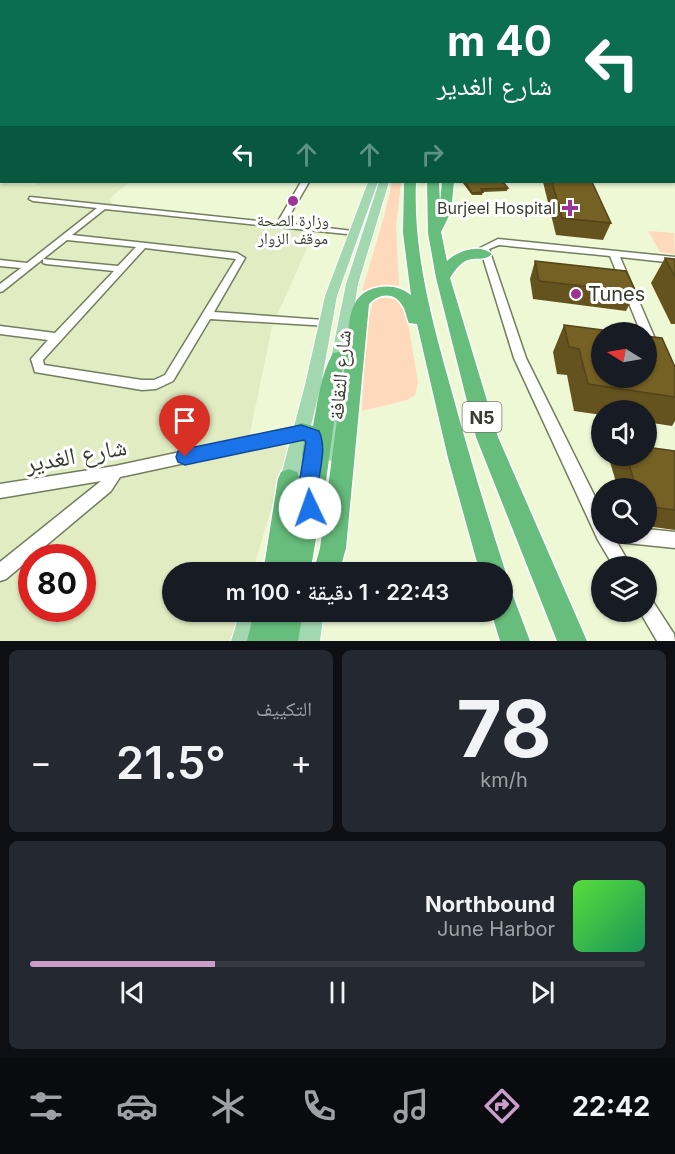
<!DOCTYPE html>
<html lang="ar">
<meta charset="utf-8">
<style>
body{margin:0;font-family:Inter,"Noto Naskh Arabic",sans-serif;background:#242831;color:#f1f3f6;direction:rtl;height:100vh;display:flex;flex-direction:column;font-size:22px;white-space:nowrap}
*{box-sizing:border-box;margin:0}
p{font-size:20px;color:#9ea1a6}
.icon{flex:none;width:33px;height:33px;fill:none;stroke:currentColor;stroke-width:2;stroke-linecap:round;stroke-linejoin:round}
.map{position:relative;height:641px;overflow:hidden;direction:ltr}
.details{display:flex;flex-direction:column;gap:9px;padding:9px;background:#0d0f14;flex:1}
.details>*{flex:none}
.guide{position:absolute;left:0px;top:0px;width:675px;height:183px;box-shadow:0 2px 4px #0004;direction:rtl;background:#0b6e4f;color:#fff;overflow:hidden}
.needle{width:39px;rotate:281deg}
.tools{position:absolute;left:591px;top:322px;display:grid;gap:12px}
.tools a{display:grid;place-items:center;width:66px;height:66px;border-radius:50%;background:#171b24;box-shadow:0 2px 4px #0004;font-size:30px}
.speed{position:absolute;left:18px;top:544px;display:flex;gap:12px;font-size:30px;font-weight:700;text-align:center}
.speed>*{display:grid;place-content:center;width:78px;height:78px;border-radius:50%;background:#171b24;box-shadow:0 2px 4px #0004;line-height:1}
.speed .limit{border:9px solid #d22;background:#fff;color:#111}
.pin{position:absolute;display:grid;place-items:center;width:51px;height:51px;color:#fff;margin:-62px -26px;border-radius:50% 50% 50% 0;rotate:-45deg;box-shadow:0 0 6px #0007}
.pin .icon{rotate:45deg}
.me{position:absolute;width:66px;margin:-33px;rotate:357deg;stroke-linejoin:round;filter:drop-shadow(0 0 4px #0008)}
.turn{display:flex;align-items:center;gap:21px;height:126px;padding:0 24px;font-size:27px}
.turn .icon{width:78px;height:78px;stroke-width:2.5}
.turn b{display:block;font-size:42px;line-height:51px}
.lanes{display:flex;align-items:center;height:57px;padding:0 24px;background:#0003;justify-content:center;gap:30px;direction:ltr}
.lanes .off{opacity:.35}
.big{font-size:45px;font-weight:600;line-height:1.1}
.details .tile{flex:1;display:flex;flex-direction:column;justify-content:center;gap:9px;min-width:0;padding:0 21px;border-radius:9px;background:#242831}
.details .dial{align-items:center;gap:0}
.dial b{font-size:78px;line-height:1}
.song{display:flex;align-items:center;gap:18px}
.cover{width:72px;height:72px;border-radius:9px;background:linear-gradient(135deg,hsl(110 70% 55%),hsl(150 70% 35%))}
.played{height:6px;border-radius:3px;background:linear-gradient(90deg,#cb9dca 30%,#363941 30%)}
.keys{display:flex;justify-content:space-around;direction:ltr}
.heat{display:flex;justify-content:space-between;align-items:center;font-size:33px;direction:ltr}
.details .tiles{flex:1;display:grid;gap:9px;grid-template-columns:1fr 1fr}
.tile:last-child{grid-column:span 2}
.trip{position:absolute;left:162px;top:562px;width:351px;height:60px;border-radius:30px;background:#171b24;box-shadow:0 2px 4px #0004;font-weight:600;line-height:60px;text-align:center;direction:rtl}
.tab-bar{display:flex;height:96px;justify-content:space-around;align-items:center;background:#090b0e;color:#9ea1a6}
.tab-bar .icon{width:42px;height:42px}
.tab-bar .on{color:#cb9dca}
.tab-bar b{font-size:27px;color:#f1f3f6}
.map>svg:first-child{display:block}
.built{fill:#e1ecc3;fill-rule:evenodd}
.green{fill:#fed9bb}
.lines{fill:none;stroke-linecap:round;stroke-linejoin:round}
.minor-casing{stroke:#747d5e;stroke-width:3}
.major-casing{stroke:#fff;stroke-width:2}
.highway-casing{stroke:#fff;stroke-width:3}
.minor{fill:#fff;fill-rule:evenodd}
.major{fill:#a3d7b0;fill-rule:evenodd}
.highway{fill:#66bd7c;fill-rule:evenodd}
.wall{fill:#65531f}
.building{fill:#766124;stroke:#534419;stroke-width:1.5}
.route{fill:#1a73e8;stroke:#114b97;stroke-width:1.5}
.poi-dot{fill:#9c3395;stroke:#fff;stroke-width:2}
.labels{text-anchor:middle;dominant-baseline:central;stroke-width:6;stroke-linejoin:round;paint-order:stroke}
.far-poi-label{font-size:16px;fill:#393d2f;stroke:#fff;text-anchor:end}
.shield{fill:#fff;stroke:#74776d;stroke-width:1.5}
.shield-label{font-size:18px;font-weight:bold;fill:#393d2f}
.poi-label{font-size:20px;fill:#393d2f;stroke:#fff;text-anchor:start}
.street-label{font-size:20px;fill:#393d2f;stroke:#fff}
.near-street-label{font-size:24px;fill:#393d2f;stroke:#fff}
</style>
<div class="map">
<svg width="675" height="641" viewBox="0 0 675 641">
<rect width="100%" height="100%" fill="#eef8d5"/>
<!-- built -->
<path class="built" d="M40 182H129L109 199 117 210 314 232 272 327 250 433 248 446 283 443 289 450 252 573H172V612H241L232 641H0V184L34 185ZM32 558H82V609H32Z"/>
<!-- green -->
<g class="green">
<polygon points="392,182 401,182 396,227 399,285 362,291 384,217"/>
<polygon points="648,231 674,233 675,254 660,252"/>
<polygon points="381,298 396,299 405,306 418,382 415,395 407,400 362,411 365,335 373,302"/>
</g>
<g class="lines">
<defs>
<g id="minor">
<rect x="674" y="71" width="1" height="2"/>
<rect x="674" y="81" width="1" height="3"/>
<polygon points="674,109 675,110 675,114 674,113"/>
<rect x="674" y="174" width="1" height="5"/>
<path d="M301 182H309L285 223 353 231H356V235L105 209 72 235 237 253 245 258 214 312 324 320 328 322 329 324 328 326 210 319 173 381 156 389 142 390 35 372 31 359 48 340 0 334V326L55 333 114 271 46 264 43 263V259L3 291 0 292V284L21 268 0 266V260L27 263 97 208 33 201 29 199 30 197 277 223ZM67 240 136 247 118 266 43 259ZM145 248 236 259 165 375 154 380H142L44 365 43 360Z"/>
<polygon points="498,239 675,257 675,263 620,257 659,348 657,351 649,351 646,346 646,333 641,333 610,256 499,245 489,249 526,358 602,511 602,534 646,534 646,529 675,532 675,548 617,542 631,567 614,567 598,540 514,358 480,248"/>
<polygon points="301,426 306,428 308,432 306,436 301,438 120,477 111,491 6,579 0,581 0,562 101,481 0,498 0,484 115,466"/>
<polygon points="646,597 652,600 674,634 675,641 657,641 640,612 646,612"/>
</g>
<g id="major">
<polygon points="368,182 378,182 337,296 321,385 296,487 294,493 287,496 280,493 278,487 305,385 325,296"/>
<polygon points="379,182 389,182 358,284 345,368 342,372 332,372 329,368 346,284"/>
<polygon points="334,396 340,398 342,402 344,455 341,460 335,463 329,460 326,455 326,402 328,398"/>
<polygon points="240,612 262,612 255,641 231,641"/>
<polygon points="302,612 324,612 320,641 296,641"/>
</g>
<g id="highway">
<path d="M404 182H416C413 253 432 321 451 389 468 451 486 512 506 573L502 582V573H480L448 458 417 324 409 323C406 317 406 310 402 305 394 291 378 294 369 304L346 548 339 573H313L320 548 344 367 340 378 326 481 310 573H263L278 479 281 472 289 469 297 472 300 479 296 516 307 462 302 455 304 442 294 438 291 432 294 426 301 423 313 426C318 401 320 376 333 353L339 352 346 355C350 327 345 292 380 287 391 285 403 288 411 295L403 233Z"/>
<path d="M427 182H439L440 204 442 182H454L451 212 441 232 447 261C457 251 480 243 492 254 479 266 469 247 450 278L498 437 587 641H557L476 437 436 278 428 233Z"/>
<polygon points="502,589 512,593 530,641 500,641 491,612 502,612"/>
<polygon points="254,612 303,612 298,641 247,641"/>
</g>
</defs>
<!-- minor casing -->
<use href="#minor" class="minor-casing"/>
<!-- major casing -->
<use href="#major" class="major-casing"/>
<!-- highway casing -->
<use href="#highway" class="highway-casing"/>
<!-- minor -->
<use href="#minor" class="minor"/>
<!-- major -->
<use href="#major" class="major"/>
<!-- highway -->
<use href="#highway" class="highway"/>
</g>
<!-- wall -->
<g class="wall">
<polygon points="462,182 503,182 508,188 507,191 483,192 482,195 472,195"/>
<polygon points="543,182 592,182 611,223 603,240 556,235"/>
<polygon points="665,258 675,259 675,324 671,324 651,283"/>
<polygon points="535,261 636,292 626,311 533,299 530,279"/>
<polygon points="564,325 675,367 675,421 672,426 646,422 646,411 602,411 602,415 574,411 567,375 557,374 553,352"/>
<polygon points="675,451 675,530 646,526 646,489 618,489 610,462 614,456 646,456"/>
</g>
<!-- building -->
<g class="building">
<polygon points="465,182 503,182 508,188 481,189 483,192 472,193"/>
<polygon points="552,182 592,182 611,223 562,218"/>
<polygon points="665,258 675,259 675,277"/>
<polygon points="535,261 626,271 636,292 539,281"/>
<polygon points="564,325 626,333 602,333 602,378 646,378 646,336 662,338 675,367 675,397 588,384 579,349 569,347"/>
<polygon points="646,447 675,451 675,510 646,506 646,489 636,489 627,456 646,456"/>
</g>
<!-- sky -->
<linearGradient id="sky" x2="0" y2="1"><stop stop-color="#7dbed7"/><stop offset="0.44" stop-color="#f7fcec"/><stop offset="1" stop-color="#f7fcec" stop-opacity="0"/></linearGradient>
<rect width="675" height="160" fill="url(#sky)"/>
<!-- route -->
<path class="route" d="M301 425 319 431C330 455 312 481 320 508L317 515 310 518 303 515 297 495 306 442 304 440 185 465 178 462 176 457 178 451 185 449Z"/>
<!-- markers -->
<g class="poi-dot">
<circle cx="293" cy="201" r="6"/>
<path d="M567 199h6v6h6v6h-6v6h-6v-6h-6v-6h6z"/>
<circle cx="576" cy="294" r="6"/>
</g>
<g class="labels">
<!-- far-poi labels -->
<g class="far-poi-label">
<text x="556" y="208">Burjeel Hospital</text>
<text x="293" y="220" text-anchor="middle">وزارة الصحة<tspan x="293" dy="18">موقف الزوار</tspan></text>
</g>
<!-- shield labels -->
<rect class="shield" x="462.5" y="402" width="39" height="30" rx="4.5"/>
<g class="shield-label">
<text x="482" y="417">N5</text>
</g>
<!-- poi labels -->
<g class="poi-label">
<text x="588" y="294">Tunes</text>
</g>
<!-- street labels -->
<g class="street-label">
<text transform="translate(340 375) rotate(-85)">شارع الثقافة</text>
</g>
<!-- near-street labels -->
<g class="near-street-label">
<text transform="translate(76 455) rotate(-10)">شارع الغدير</text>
</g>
</g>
</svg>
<div class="tools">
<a><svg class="needle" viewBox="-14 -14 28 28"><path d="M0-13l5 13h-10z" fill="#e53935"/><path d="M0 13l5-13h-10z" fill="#9ea1a6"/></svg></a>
<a><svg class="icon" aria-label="sound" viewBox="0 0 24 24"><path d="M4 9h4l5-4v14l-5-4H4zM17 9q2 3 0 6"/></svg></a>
<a><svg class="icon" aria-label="search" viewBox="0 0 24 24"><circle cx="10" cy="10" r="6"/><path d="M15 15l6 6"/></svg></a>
<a><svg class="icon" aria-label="layers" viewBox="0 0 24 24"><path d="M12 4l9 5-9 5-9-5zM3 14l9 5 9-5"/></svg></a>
</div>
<div class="speed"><div class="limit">80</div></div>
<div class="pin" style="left:185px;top:457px;background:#d93025"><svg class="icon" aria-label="arrive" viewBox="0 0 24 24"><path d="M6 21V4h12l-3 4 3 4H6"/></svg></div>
<svg class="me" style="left:310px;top:508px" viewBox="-20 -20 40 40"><circle r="19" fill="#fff"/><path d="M0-13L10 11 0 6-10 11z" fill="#1a73e8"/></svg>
<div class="trip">22:43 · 1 دقيقة · 100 m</div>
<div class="guide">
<div class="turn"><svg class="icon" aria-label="left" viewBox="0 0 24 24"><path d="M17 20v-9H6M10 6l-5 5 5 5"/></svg><div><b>40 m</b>شارع الغدير</div></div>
<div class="lanes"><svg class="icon" aria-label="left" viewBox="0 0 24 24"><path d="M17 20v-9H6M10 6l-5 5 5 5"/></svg><svg class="icon off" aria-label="ahead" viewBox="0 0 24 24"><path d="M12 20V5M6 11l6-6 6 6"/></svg><svg class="icon off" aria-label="ahead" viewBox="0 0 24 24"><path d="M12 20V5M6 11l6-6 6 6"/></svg><svg class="icon off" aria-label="right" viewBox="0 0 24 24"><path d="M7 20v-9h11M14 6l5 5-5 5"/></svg></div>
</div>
</div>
<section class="details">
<div class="tiles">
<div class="tile dial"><b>78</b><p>km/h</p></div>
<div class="tile"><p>التكييف</p>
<div class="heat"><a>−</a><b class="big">21.5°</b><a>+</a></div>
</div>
<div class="tile">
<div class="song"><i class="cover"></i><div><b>Northbound</b><p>June Harbor</p></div></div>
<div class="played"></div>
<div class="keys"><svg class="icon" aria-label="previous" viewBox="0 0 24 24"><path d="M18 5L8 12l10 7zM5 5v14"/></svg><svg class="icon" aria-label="pause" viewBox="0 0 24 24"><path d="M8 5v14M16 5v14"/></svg><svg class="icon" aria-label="next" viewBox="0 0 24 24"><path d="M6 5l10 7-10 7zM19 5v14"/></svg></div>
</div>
</div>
</section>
<nav class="tab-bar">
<b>22:42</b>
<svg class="icon on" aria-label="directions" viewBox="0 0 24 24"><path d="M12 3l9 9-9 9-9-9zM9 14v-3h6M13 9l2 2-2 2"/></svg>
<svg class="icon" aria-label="music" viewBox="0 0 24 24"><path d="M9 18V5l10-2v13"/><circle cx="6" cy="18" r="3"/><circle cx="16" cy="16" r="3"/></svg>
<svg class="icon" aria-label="phone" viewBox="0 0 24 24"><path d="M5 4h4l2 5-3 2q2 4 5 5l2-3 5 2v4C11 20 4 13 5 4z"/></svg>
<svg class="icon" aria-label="climate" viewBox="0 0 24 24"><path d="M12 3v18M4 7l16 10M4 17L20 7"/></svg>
<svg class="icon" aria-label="car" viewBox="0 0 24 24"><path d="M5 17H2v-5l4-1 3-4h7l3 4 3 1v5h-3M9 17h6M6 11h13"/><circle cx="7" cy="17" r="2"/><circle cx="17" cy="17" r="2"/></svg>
<svg class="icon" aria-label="filters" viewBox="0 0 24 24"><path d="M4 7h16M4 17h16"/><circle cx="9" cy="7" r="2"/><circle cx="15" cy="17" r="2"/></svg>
</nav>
